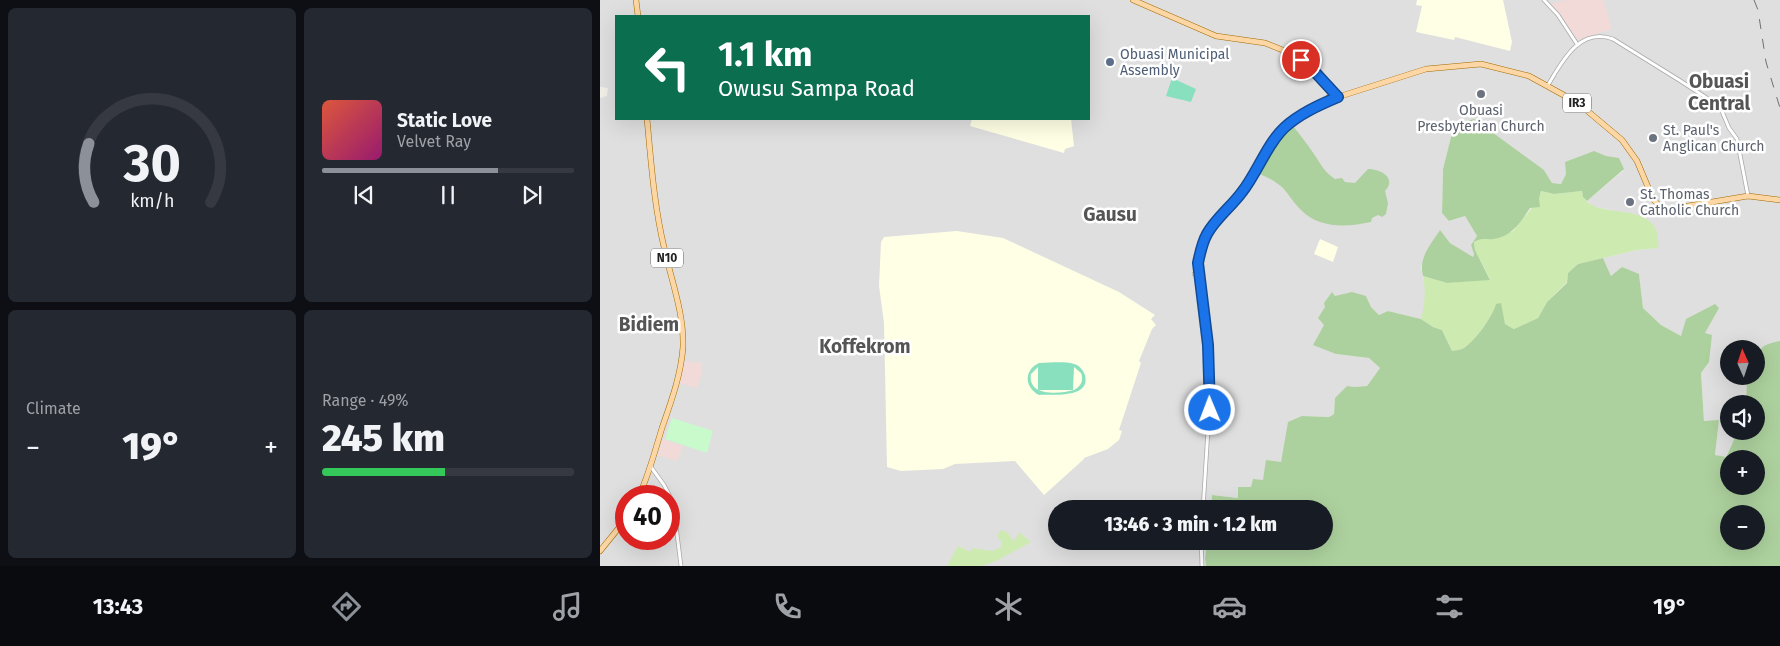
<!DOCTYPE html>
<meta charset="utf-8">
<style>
body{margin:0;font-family:"Fira Sans",sans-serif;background:#242831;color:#f1f3f6;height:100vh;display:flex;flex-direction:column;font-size:19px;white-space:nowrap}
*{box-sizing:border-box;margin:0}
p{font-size:16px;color:#9ea1a6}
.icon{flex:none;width:28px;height:28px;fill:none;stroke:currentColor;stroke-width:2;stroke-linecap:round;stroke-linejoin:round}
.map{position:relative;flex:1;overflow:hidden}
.sheet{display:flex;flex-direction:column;gap:8px;padding:8px;background:#0d0f14;width:600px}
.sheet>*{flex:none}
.top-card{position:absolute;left:15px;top:15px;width:475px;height:105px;border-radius:0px;box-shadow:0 5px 20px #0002;background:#0b6e4f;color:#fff;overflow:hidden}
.needle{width:32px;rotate:357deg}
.tools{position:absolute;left:1120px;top:340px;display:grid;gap:10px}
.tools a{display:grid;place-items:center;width:45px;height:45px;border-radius:50%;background:#171b24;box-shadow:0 5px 20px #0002;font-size:25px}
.speed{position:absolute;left:15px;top:485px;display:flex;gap:10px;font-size:25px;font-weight:700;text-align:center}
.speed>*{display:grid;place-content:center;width:65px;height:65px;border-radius:50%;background:#171b24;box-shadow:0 5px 20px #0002;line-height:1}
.speed .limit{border:8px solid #d22;background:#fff;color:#111}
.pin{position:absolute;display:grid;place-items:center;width:42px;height:42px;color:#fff;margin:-21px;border:2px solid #fff;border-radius:50%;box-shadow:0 1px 5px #0007}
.me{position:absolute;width:55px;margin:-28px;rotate:359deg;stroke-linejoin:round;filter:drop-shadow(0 0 4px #0008)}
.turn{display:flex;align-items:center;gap:18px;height:105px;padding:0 20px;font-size:22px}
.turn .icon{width:65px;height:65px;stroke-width:2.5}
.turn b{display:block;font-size:35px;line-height:42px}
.big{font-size:38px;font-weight:800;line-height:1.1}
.sheet .card{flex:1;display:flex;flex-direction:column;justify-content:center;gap:8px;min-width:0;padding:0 18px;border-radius:8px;background:#242831}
.sheet .dial{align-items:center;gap:0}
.dial svg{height:130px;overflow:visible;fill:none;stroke:#363941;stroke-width:7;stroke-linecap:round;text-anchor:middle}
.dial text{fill:#f1f3f6;stroke:none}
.song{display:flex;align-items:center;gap:15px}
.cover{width:60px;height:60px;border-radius:8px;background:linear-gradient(135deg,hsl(10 70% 55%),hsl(320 70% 35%))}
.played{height:5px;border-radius:2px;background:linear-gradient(90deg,#8c9099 70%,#363941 70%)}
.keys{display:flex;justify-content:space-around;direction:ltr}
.heat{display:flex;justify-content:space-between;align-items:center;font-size:28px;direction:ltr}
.charge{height:8px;border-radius:4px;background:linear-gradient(90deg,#34c759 49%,#363941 0)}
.sheet .tiles{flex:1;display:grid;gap:8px;grid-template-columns:repeat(2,1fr)}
.trip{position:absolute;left:448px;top:500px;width:285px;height:50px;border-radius:25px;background:#171b24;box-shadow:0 5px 20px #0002;font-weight:800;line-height:50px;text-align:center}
.tabs{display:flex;height:80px;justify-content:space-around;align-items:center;background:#090b0e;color:#9ea1a6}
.tabs .icon{width:35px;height:35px}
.tabs .selected{color:#8c9099}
.tabs b{font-size:22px;color:#f1f3f6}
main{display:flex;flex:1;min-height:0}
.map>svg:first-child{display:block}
.residential{fill:#e0dfdf;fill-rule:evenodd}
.commercial{fill:#f2dad9}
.education{fill:#ffffe5}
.grass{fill:#cdebb0}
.forest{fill:#add19e;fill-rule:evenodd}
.park{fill:#c8facc}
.pitch{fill:#88e0be;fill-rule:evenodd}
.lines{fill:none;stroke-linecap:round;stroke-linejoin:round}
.tertiary-casing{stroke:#a9a9a9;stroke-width:4.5}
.primary-casing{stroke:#a06b00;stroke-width:6}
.tertiary{stroke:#fff;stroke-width:3}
.primary{stroke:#fcd6a4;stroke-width:5}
.rail{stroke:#707070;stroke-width:1;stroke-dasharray:10 10;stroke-linecap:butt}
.route-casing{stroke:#114b97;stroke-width:12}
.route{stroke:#1a73e8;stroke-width:9}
.service-dot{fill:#5c6f8a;stroke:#fff;stroke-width:2}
.worship-dot{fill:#6b7280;stroke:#fff;stroke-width:2}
.labels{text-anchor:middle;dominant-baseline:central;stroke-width:5;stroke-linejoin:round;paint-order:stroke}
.shield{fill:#fff;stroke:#646464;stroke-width:1}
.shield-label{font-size:12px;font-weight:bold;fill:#222}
.service-label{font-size:14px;fill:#4e5e75;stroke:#fff;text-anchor:start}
.worship-label{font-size:14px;fill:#5b616d;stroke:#fff;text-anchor:start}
.district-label{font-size:19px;font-weight:bold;fill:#555;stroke:#fff}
</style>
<main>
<section class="sheet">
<div class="tiles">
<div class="card dial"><svg viewBox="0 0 100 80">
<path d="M14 69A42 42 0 1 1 86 69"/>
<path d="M14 69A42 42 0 0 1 11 33" stroke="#8c9099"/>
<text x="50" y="56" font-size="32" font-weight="700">30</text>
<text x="50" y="72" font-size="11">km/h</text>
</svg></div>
<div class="card">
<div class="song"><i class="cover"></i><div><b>Static Love</b><p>Velvet Ray</p></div></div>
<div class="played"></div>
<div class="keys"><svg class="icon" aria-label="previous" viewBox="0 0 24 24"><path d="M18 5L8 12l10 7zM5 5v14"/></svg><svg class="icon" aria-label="pause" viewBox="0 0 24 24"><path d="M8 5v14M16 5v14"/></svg><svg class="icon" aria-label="next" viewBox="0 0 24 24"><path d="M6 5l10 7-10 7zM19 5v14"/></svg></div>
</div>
<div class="card"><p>Climate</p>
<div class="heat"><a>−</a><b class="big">19°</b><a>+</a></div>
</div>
<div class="card"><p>Range · 49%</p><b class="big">245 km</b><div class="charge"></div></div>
</div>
</section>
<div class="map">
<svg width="1180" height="566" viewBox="0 0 1180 566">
<rect width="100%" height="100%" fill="#f2efe9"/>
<!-- residential -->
<path class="residential" d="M0 0H1180V341L1162 348 1156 355V349H1129V376H1147L1146 404H1129V431H1138L1125 458 1115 455 1119 421H1104L1101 373 1081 336 1061 325 1043 308 1039 274 1011 276 1003 258 1037 250 1058 248 1015 211 992 206 987 201 1024 170 966 174 961 184 952 183 944 170 854 125 843 169 842 213 850 221 865 216 877 236 871 245 874 254 872 258 850 243 840 231 821 267 825 287V305L821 319 788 311 779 315 771 307 766 296H735L733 293 725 307 724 325 736 354 769 358 780 368 767 386 754 387 735 398 734 414 729 417 702 416 681 462 663 480 638 498 612 495 611 509H456V541H607L605 559 606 566H0V98L7 96 8 88 0 87ZM16 16H489V119H16ZM26 496H69V539H26Z"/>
<!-- commercial -->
<g class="commercial">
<polygon points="967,0 1003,0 1012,29 978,40 951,4"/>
<polygon points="85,361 102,363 102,372 97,388 79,383"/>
<polygon points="63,439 83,446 77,461 58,455"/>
</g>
<!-- education -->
<g class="education">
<polygon points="817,0 903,0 912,42 910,51 855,37 854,40 816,32 822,6 816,5"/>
<polygon points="372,119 471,119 474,146 465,149 464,153 370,126"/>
<polygon points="357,231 403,238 519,292 555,315 551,319 556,325 552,329 539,361 541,363 519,430 522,431 519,440 508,449 484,458 484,459 444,495 415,461 355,464 343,469 301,471 287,467 284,323 279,286 281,242 284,237"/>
<polygon points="720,239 738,247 733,262 714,254"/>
</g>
<!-- grass -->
<g class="grass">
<path d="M941 191 954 194 982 191C986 226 1064 193 1058 248L1037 250 978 264 968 273 967 282 947 302 938 318 914 329 905 324 903 316 896 304C892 317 876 340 864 348 860 350 856 350 852 351L842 330 833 327 821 319C825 304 826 291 823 276L847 283 890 279 875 250 874 242 882 238 894 239 913 231 939 199Z"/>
<polygon points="401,530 408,533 413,541 418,536 419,532 431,542 396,561 381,566 347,566 358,546 371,552 371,548 393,551 401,547 402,542 397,536"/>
</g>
<!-- forest -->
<g class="forest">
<path d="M874 119 944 170 952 183 961 184 966 174 965 162 994 151 1006 156 1019 158 1024 169 987 201 983 197 982 191 954 194 941 191 939 199 940 207 930 208C921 222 912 236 894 239 885 240 883 237 874 242L875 250 890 280 847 283 823 276C818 258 831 244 840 230L850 243 873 257 874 254 871 245 877 236 865 216 849 221 842 213 843 169 854 125Z"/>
<path d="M692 125C700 134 707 144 714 154 721 164 724 172 735 179L742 178 745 182 755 183 768 169C781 169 797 178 785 191L788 203 786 214 782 217 778 215 772 218 771 222C748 227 719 229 701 210 693 203 687 190 678 184 672 179 664 176 657 173 667 156 675 135 692 125Z"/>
<path d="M1003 258 1011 276 1022 267 1039 274 1043 308 1061 325 1081 336 1086 319 1115 304 1119 308 1105 333 1112 335 1109 362 1101 373 1104 421 1119 420 1115 455 1126 457 1138 431H1156V404H1146L1147 376H1156C1156 355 1155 345 1180 341V566H606L605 559 607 541H724V509H611L612 495 638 498V487H651L653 479 663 480 666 460 681 462 688 422 702 416 729 417 734 414 735 398 747 386 754 387 767 386 780 368 769 358 736 354 713 345 724 325 718 318 725 307 724 303 732 292 735 296 752 292 766 296 771 307 779 315 788 311 821 319 833 327 842 330 852 351C856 350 860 350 864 348 876 340 892 317 896 304L901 303 905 324 914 329 938 318 947 302 967 283 968 273 978 264ZM1129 459H1156V486H1129ZM1129 514H1156V541H1129Z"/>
</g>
<!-- park -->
<polygon class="park" points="72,418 113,431 107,453 65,439"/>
<!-- pitch -->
<g class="pitch">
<polygon points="572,78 596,89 591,102 566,96"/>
<path d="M439 363C450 363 464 361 474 364 479 365 483 370 485 375 491 399 453 394 439 395 424 387 424 370 439 363ZM438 367V390H473L474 367 481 373C484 381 481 386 474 390 460 394 427 397 431 374Z"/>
</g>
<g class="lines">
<defs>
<g id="tertiary">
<polyline points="944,0 958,15 977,44"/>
<path d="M948 85C962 62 979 27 1013 39L1079 80 1116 104 1121 109 1129 128 1137 139 1148 196"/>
<polyline points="594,274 600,274"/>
<polyline points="51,467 64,485 73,502 81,566"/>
<path d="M603 509 610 398 605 316 598 263 600 255 604 240 609 231 649 183 680 132C695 116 717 106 737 97"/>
<polyline points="601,541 602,566"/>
</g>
<g id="primary">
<polyline points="36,0 38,16"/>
<polyline points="533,0 616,36 665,43 690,53 714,71 738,97 826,69 881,64 929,76 978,103 1022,140 1037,161 1053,199 1062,209 1070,209 1148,196 1180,200"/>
<polyline points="725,103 733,91"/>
<path d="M39 496C49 474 55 451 62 428 71 402 81 375 83 347 84 312 71 280 64 247 54 205 51 161 47 119"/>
<polyline points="0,551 26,519"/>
</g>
</defs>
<!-- tertiary casing -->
<use href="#tertiary" class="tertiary-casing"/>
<!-- primary casing -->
<use href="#primary" class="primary-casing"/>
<!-- tertiary -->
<use href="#tertiary" class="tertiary"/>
<!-- primary -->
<use href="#primary" class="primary"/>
<!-- rail -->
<polyline class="rail" points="1154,0 1158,10 1166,62 1180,108"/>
</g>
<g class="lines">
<defs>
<path id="route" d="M610 410 608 345 598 263C600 253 602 243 607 234 616 218 631 207 642 192 657 173 667 144 684 128 699 114 719 105 738 97L714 71 701 60"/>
</defs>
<!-- route casing -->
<use href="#route" class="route-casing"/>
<!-- route -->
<use href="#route" class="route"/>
</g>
<!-- markers -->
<circle class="service-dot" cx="510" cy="62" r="5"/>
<g class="worship-dot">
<circle cx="881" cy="94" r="5"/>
<circle cx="1053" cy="138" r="5"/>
<circle cx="1030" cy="202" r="5"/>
</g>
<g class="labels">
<!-- shield labels -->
<g class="shield">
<rect x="963" y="93.5" width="28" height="19" rx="4"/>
<rect x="51" y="248.5" width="32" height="19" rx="4"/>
</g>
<g class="shield-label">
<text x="977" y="103">IR3</text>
<text x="67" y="258">N10</text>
</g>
<!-- service labels -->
<g class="service-label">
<text x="520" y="54">Obuasi Municipal<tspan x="520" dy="16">Assembly</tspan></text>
</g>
<!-- worship labels -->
<g class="worship-label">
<text x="881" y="110" text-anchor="middle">Obuasi<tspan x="881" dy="16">Presbyterian Church</tspan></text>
<text x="1063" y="130">St. Paul's<tspan x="1063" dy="16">Anglican Church</tspan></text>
<text x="1040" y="194">St. Thomas<tspan x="1040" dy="16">Catholic Church</tspan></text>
</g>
<!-- district labels -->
<g class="district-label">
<text x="1119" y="81">Obuasi<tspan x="1119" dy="22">Central</tspan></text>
<text x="510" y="214">Gausu</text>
<text x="49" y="324">Bidiem</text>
<text x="265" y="346">Koffekrom</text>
</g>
</g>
</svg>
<div class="tools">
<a><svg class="needle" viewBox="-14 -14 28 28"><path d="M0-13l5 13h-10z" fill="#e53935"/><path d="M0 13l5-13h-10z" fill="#9ea1a6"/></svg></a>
<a><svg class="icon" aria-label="sound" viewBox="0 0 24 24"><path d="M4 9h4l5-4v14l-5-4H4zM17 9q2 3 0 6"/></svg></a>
<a>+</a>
<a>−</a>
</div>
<div class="speed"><div class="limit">40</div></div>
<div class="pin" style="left:701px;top:60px;background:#d93025"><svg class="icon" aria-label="arrive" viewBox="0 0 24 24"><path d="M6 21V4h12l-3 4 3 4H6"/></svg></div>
<svg class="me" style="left:610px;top:410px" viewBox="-20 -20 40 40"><circle r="17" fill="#1a73e8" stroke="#fff" stroke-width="3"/><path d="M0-11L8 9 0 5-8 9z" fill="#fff"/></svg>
<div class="trip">13:46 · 3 min · 1.2 km</div>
<div class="top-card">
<div class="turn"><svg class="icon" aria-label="left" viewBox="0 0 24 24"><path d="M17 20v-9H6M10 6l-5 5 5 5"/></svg><div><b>1.1 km</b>Owusu Sampa Road</div></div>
</div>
</div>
</main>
<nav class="tabs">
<b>13:43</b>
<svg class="icon selected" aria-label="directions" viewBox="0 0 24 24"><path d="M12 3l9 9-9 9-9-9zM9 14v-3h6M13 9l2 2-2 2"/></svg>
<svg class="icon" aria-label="music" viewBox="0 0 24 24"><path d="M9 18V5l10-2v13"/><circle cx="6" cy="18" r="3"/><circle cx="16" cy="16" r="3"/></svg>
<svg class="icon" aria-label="phone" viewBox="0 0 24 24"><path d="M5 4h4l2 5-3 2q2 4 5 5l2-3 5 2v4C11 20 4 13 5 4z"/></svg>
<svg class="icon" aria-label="climate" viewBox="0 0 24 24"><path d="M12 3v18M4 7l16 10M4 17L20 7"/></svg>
<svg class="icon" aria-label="car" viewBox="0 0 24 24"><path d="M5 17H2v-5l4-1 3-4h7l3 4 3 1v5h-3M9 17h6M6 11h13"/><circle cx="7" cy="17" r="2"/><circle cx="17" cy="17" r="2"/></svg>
<svg class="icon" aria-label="filters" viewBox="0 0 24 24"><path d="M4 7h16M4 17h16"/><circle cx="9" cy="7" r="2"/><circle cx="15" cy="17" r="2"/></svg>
<b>19°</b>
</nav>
